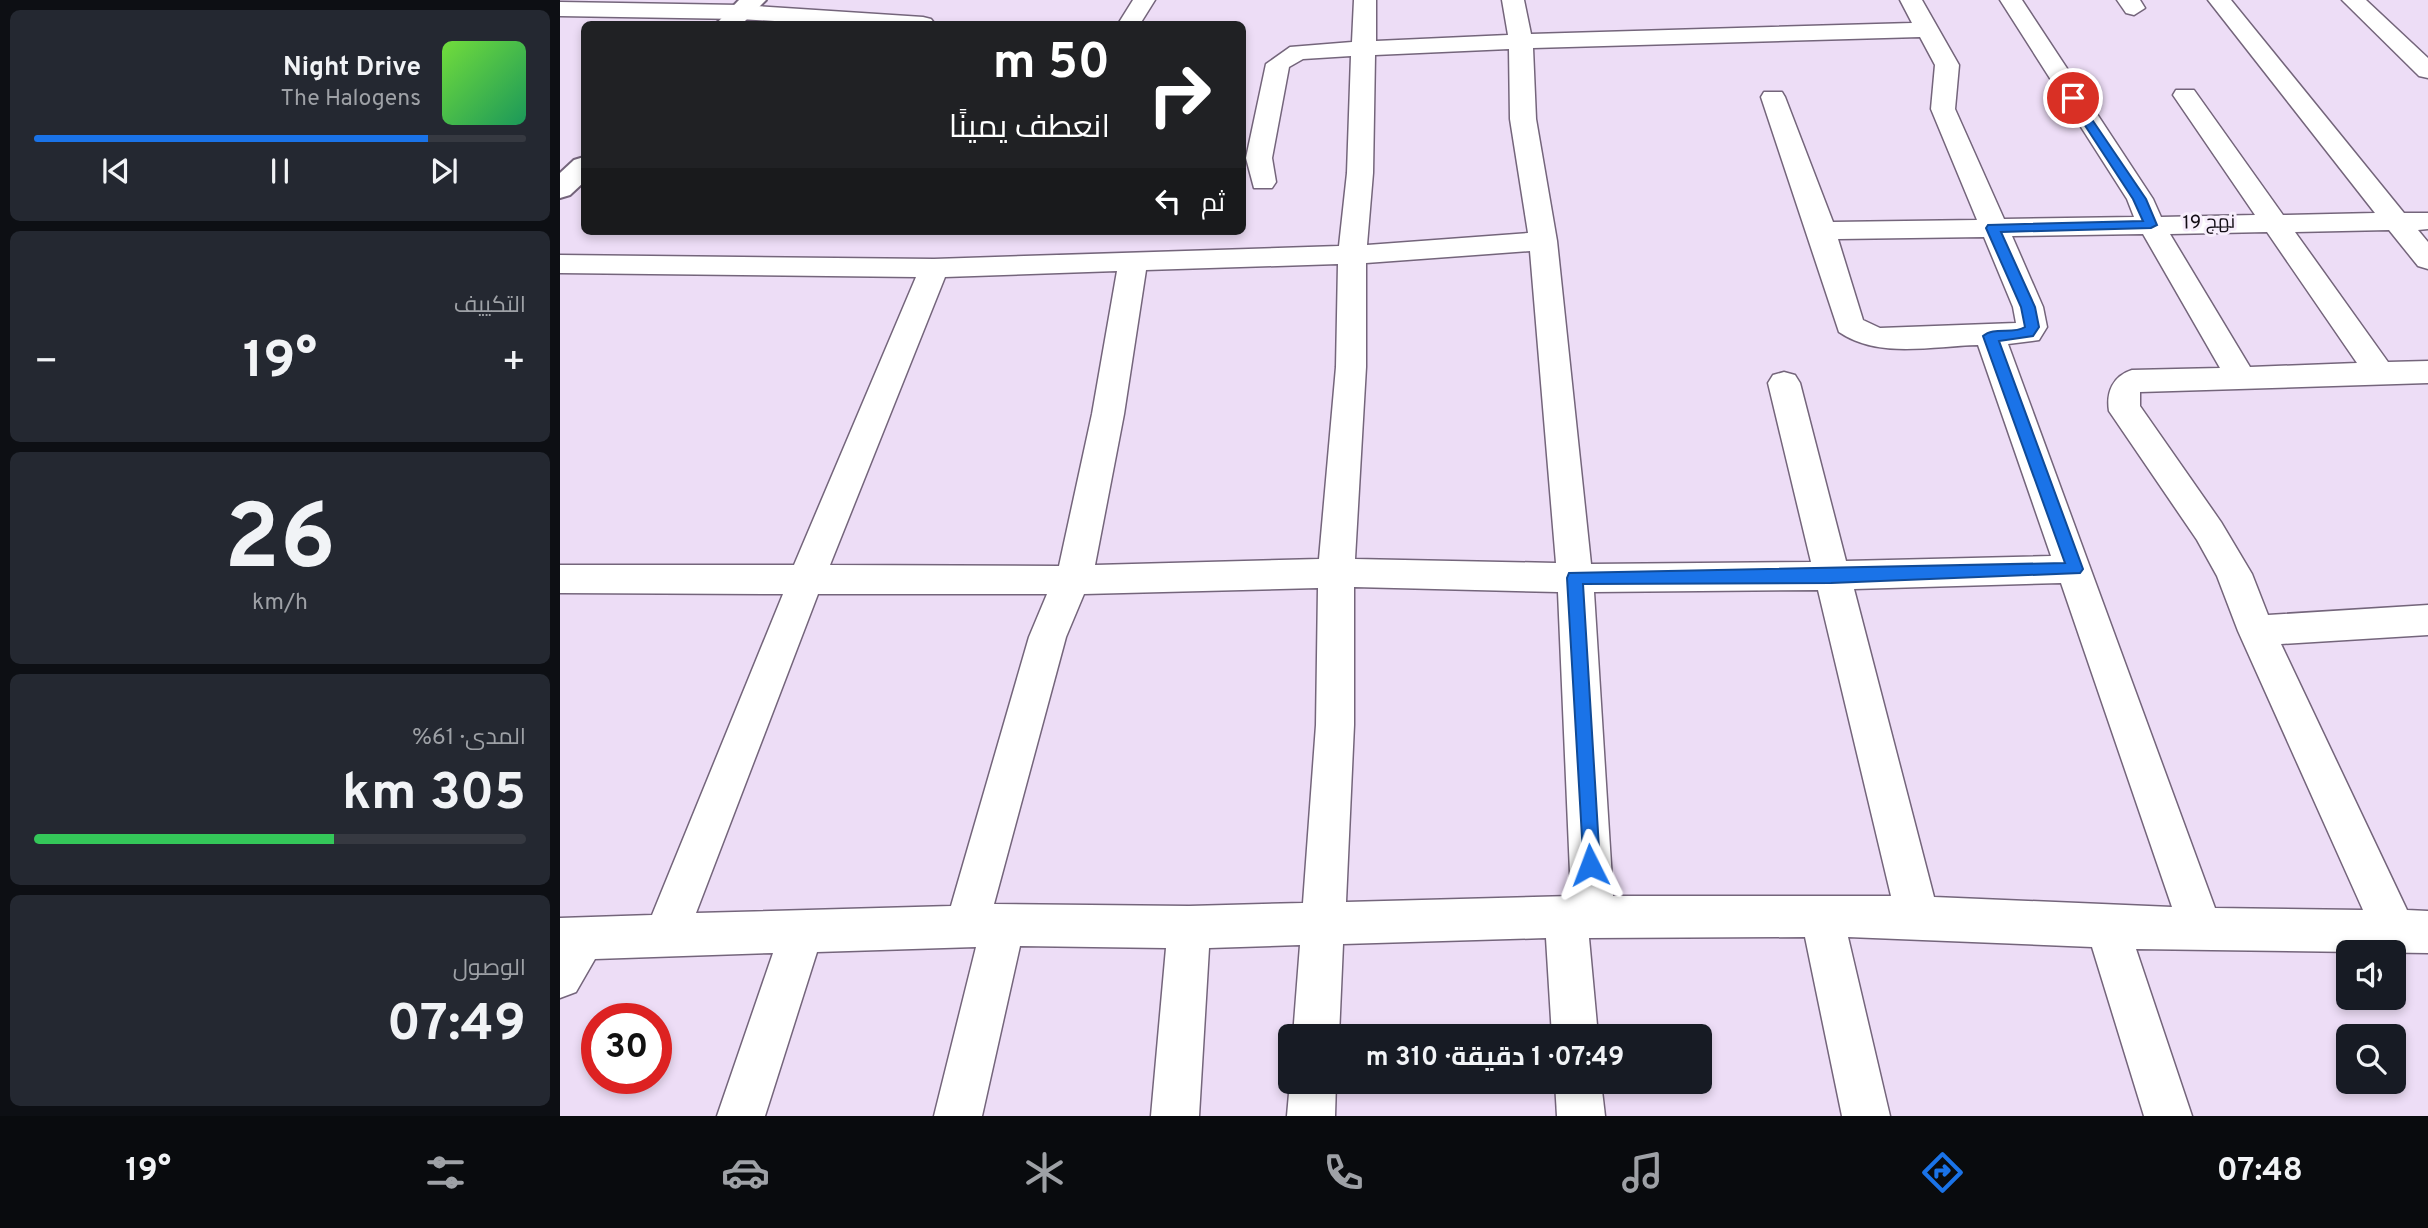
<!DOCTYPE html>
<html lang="ar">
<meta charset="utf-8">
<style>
body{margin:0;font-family:Overpass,Cairo,sans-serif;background:#242831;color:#f1f3f6;direction:rtl;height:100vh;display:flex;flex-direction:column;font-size:26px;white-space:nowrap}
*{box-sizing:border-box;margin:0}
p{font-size:23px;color:#9ea1a6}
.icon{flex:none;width:38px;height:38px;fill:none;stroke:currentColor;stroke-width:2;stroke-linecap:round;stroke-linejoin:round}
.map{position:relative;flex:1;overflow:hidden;direction:ltr}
.sheet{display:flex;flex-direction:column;gap:10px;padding:10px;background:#0d0f14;width:560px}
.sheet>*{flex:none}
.banner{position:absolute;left:21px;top:21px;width:665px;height:214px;border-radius:10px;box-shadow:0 4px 10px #0003;direction:rtl;background:#202124;color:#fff;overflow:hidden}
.controls{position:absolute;left:1776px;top:940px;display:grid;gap:14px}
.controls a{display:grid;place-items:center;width:70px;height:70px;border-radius:10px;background:#171b24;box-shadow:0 4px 10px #0003;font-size:35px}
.speed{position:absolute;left:21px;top:1003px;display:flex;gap:14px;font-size:35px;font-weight:700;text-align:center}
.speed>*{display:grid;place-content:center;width:91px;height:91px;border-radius:50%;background:#171b24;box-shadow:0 4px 10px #0003;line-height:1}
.speed .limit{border:10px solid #d22;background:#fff;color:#111}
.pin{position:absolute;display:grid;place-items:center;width:60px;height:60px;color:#fff;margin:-30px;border:4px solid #fff;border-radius:50%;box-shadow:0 2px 7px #0007}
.me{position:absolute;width:77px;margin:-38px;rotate:357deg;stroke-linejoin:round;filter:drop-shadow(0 0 5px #0008)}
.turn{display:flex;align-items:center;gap:24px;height:147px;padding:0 21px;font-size:32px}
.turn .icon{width:91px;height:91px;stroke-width:2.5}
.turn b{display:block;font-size:49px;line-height:60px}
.then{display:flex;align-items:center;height:66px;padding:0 21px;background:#0003;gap:14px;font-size:26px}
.big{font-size:52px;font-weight:700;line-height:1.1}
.sheet .widget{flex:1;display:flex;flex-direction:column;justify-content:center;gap:10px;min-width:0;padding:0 24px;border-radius:10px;background:#242831}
.sheet .dial{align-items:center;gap:0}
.dial b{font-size:91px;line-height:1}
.song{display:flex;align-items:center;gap:21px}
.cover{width:84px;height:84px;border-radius:10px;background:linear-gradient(135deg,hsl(100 70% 55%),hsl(150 70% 35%))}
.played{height:7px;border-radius:4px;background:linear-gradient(90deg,#1a73e8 80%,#363941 80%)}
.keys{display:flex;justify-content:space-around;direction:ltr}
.heat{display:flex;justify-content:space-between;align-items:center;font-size:38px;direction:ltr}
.charge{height:10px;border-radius:5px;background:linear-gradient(90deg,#34c759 61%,#363941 0)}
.trip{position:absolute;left:718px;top:1024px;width:434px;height:70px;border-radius:10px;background:#171b24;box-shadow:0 4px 10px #0003;font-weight:700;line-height:70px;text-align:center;direction:rtl}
.tabs{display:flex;height:112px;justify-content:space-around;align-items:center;background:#090b0e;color:#9ea1a6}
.tabs .icon{width:49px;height:49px}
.tabs .active{color:#1a73e8}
.tabs b{font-size:32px;color:#f1f3f6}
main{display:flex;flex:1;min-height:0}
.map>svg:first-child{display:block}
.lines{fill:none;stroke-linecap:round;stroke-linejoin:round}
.minor-casing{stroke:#74657b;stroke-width:3}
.secondary-casing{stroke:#74657b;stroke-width:4}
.minor{fill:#fff;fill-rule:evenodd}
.secondary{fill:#fff;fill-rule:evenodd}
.route{fill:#1a73e8;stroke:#114b97;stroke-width:2}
.labels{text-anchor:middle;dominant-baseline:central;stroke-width:6;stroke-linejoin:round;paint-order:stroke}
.far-street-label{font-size:19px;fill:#130d15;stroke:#f7edfc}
</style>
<main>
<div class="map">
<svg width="1868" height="1116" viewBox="0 0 1868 1116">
<rect width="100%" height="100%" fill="#edddf6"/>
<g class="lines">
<defs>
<g id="minor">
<polygon points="573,0 595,0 580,24 558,24"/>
<path d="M794 0H816V41L948 35 942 0H964L971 34 1352 23 1340 0H1362L1399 65 1395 109 1444 219 1574 217 1567 199 1440 0H1462L1593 199 1601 217 1695 215 1613 95 1616 90H1634L1723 215 1815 213 1648 0H1671L1844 213H1868V229L1858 230 1868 242V269L1858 266 1829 230 1735 232 1828 362 1868 361V383L1580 392V406L1661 522 1692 574 1708 615 1868 605V635L1721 644 1847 910 1868 911V953L1576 949 1632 1116H1584L1532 947 1288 937 1330 1116H1282L1245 937 1029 938 1038 1036H992L986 938 783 944 779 1036H733L740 945 649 948 639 1116H591L606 948 460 946 422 1116H374L416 947 257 952 205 1116H157L213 953 35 959 16 992 0 998V918L92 915 223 594 0 593V565H234L356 277 0 273V255L374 259 779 246 787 173 791 56 743 59 729 67 712 158 716 182 712 188H694L686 158 706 64 730 47 792 42ZM1360 37 1375 65 1371 109 1417 220 1273 222 1225 97 1222 92H1204L1201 97 1279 332C1318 359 1373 346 1418 345L1491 556 1286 561 1240 383 1235 375 1224 372 1213 375 1208 383 1251 562 1031 564 997 241 976 119 973 48ZM949 49 950 119 968 233 807 245 813 173 815 55ZM1707 232 1797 363 1690 367 1610 234ZM1583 234 1660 368 1572 370C1553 376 1546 392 1549 411L1637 540 1657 576 1678 631 1803 910 1655 908 1448 344 1479 340 1487 327 1483 307 1452 236ZM1424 237 1453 307 1456 323 1320 328 1303 320 1278 239ZM970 251 996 563 795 559 806 367V263ZM778 264 776 367 759 559 535 565 564 414 586 270ZM557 271 532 414 499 566 270 565 385 277ZM1501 583 1612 907 1374 897 1294 589ZM794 587 998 592 1011 896 786 902 794 725ZM758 588 756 725 743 903 629 906 434 904 506 637 524 594ZM1258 590 1331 896H1053L1034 592ZM258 594H487L469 637 391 906 136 913Z"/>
<polygon points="1557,0 1580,0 1585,8 1574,15 1566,13"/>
<polygon points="1782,0 1806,0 1868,58 1868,78 1859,76"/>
<polygon points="0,2 180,5 363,17 371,19 375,24 266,24 180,19 0,16"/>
<polygon points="730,1082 776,1082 775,1116 727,1116"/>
<polygon points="995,1082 1041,1082 1045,1116 997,1116"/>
</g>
<g id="secondary">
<polygon points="179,0 206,0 182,24 156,24"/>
<polygon points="24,157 24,182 10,195 0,198 0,173 14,160"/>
</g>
</defs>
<!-- minor casing -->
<use href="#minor" class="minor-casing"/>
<!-- secondary casing -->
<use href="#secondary" class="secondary-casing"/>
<!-- minor -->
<use href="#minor" class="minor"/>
<!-- secondary -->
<use href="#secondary" class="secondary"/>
</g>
<!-- route -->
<path class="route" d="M1513 95 1516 96 1586 199 1597 225 1591 228 1441 232 1475 307 1479 327 1473 336 1439 341 1523 569 1520 573 1271 583 1023 584 1040 865 1037 872 1030 874 1024 872 1007 578 1009 573 1505 563 1423 336C1434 326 1453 335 1465 327L1461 307 1426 228 1428 225 1583 221 1573 199 1507 98Z"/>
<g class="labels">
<!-- far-street labels -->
<g class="far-street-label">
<text transform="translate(1649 223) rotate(-1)">نهج 19</text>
</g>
</g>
</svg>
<div class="controls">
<a><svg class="icon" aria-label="sound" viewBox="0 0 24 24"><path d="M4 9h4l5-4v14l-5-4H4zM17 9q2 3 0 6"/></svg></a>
<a><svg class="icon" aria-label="search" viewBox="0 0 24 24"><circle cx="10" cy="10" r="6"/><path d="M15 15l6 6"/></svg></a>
</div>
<div class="speed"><div class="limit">30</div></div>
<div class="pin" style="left:1513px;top:98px;background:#d93025"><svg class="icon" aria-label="arrive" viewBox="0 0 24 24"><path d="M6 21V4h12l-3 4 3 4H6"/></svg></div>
<svg class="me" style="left:1030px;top:865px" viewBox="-20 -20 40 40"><path d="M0-17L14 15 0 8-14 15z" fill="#1a73e8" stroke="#fff" stroke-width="4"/></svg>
<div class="trip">07:49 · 1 دقيقة · 310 m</div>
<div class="banner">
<div class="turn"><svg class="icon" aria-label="right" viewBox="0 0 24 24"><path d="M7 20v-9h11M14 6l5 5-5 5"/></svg><div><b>50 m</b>انعطف يمينًا</div></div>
<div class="then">ثم<svg class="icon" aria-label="left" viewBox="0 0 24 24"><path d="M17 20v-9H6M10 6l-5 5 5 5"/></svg></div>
</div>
</div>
<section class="sheet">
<div class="widget">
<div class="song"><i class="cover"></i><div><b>Night Drive</b><p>The Halogens</p></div></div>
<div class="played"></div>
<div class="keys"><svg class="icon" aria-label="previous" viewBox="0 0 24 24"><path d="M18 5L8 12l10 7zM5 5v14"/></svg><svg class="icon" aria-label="pause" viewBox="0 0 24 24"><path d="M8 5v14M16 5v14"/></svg><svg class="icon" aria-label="next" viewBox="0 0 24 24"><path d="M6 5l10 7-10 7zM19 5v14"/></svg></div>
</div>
<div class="widget"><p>التكييف</p>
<div class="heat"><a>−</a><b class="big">19°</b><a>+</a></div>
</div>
<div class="widget dial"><b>26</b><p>km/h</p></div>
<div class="widget"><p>المدى · 61%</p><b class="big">305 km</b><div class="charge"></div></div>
<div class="widget"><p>الوصول</p><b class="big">07:49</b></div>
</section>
</main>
<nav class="tabs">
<b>07:48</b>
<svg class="icon active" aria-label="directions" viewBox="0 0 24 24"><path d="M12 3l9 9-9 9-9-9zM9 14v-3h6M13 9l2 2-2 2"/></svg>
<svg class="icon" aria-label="music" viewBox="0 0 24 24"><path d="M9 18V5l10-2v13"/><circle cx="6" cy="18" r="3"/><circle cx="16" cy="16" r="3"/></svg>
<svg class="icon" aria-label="phone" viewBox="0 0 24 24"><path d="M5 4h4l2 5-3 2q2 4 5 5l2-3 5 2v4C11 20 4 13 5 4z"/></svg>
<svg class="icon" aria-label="climate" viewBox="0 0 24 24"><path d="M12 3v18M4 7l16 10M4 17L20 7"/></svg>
<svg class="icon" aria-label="car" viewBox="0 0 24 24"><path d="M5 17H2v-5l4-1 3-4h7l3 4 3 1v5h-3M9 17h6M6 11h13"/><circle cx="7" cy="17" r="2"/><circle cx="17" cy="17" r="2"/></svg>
<svg class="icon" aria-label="filters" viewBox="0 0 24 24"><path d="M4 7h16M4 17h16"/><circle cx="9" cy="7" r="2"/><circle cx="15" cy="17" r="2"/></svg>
<b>19°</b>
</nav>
